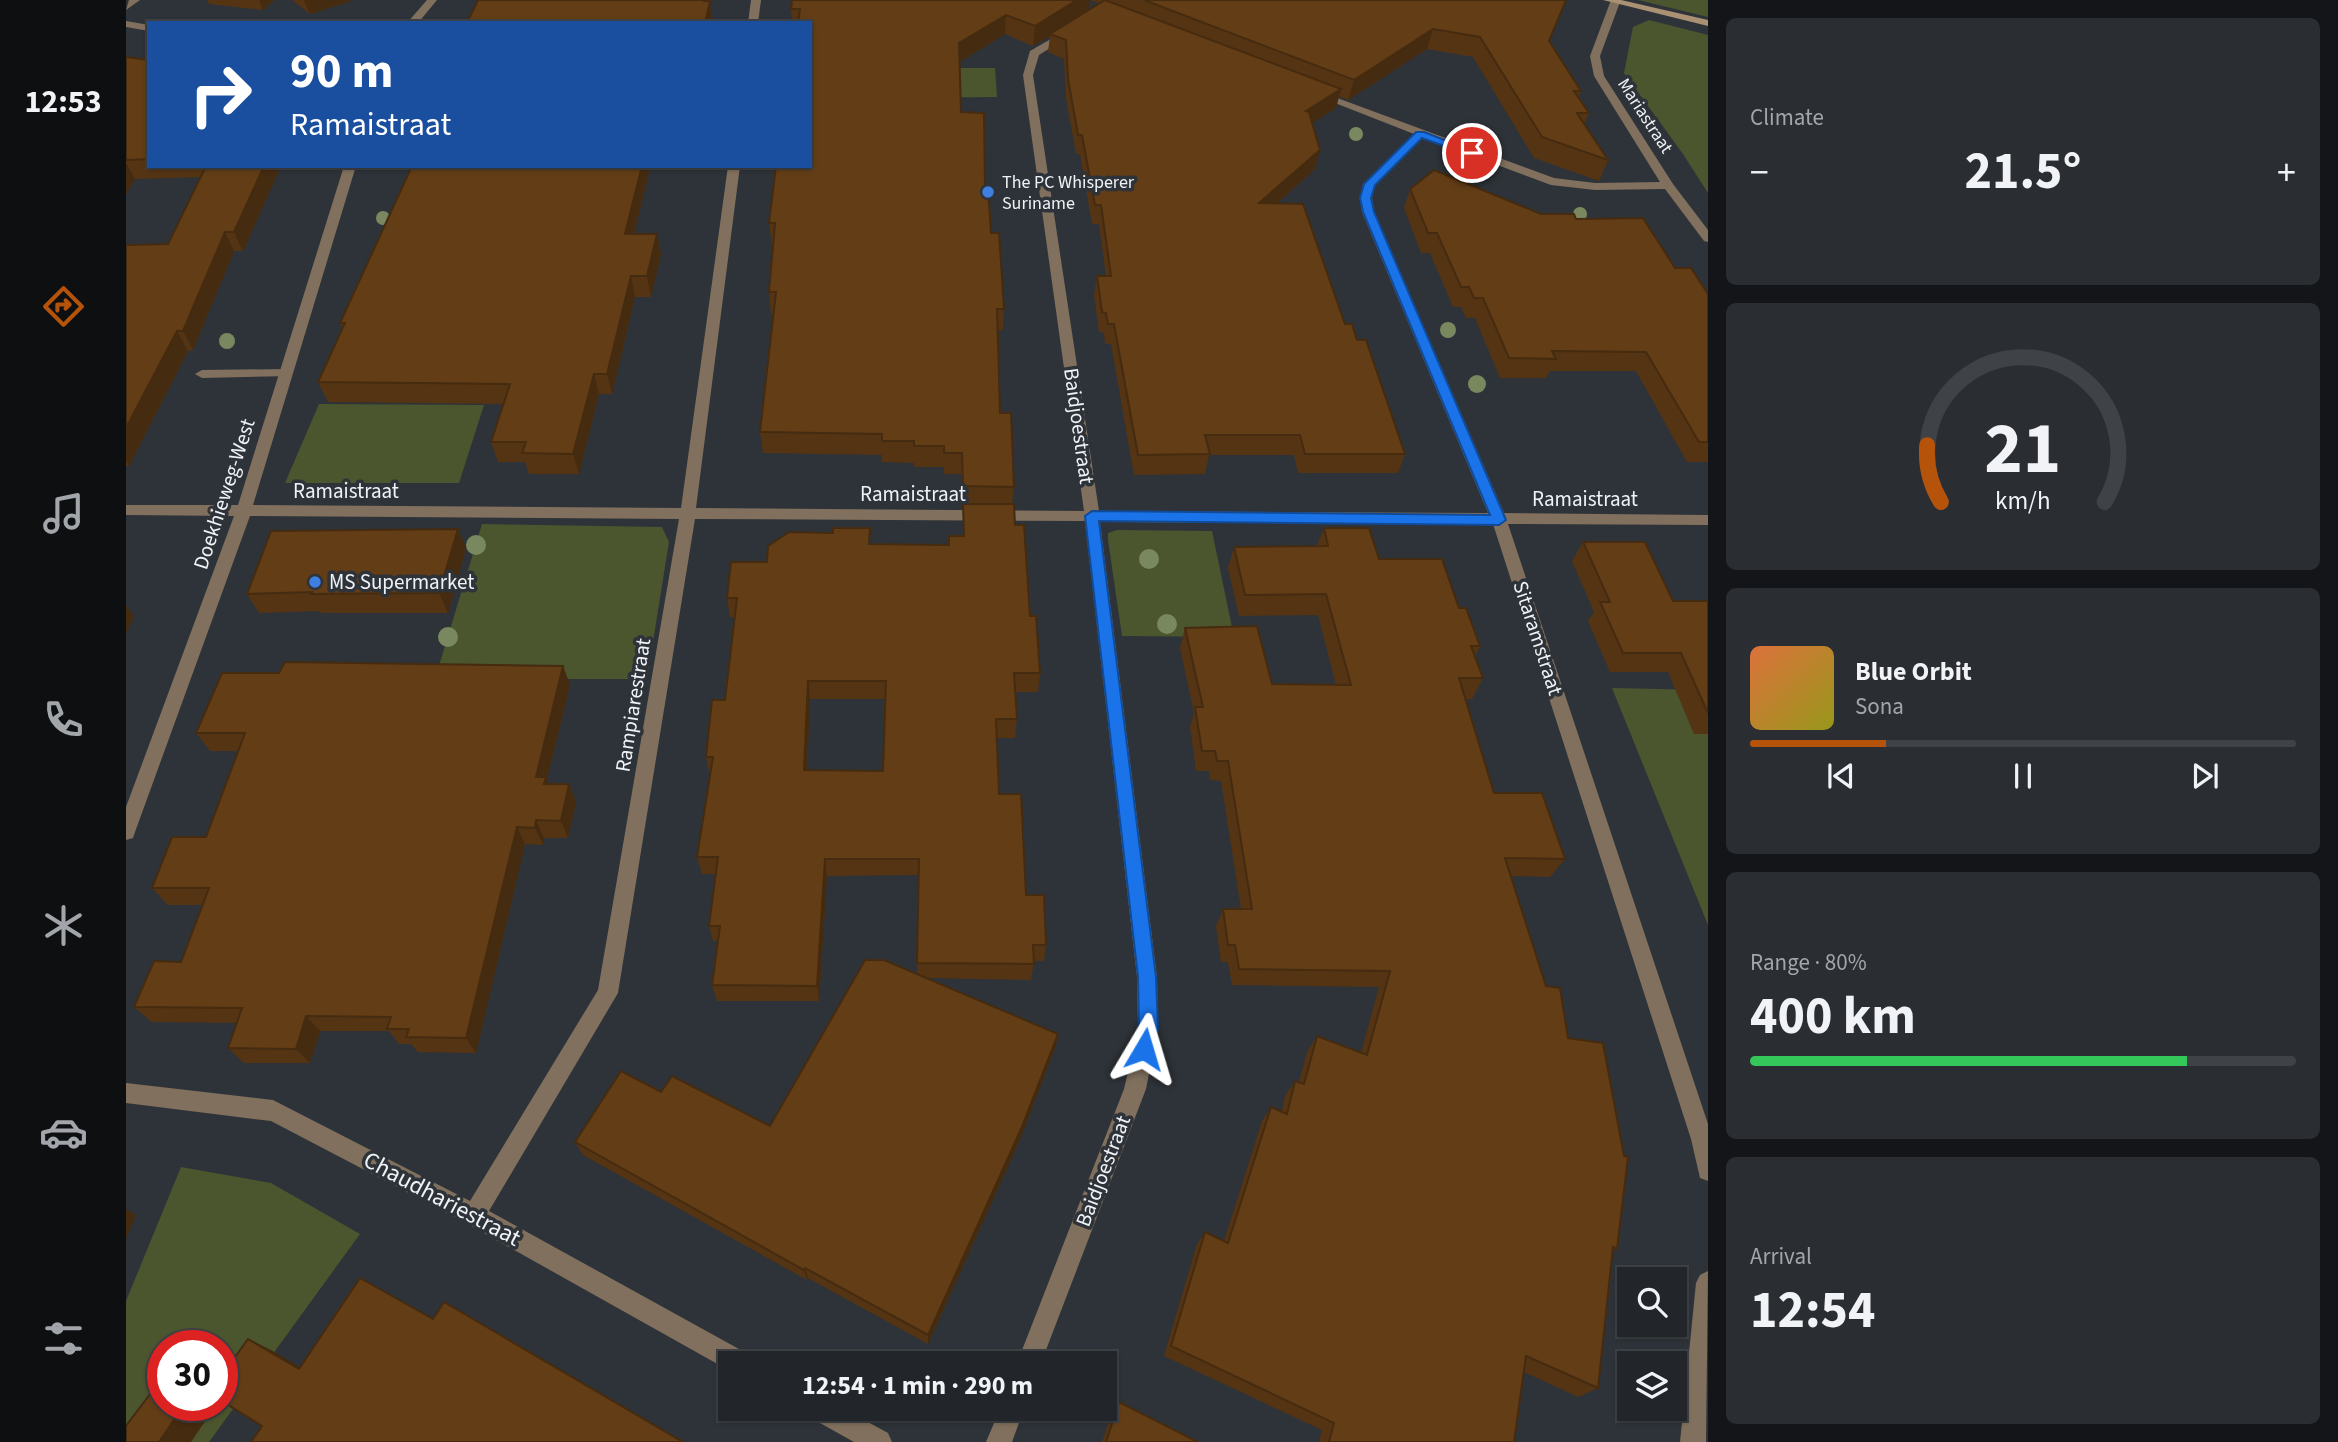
<!DOCTYPE html>
<meta charset="utf-8">
<style>
body{margin:0;font-family:"Source Sans 3",sans-serif;background:#2a2e33;color:#f1f3f6;height:100vh;display:flex;flex-direction:column;font-size:26px;white-space:nowrap}
*{box-sizing:border-box;margin:0}
p{font-size:23px;color:#a2a5a9}
.icon{flex:none;width:38px;height:38px;fill:none;stroke:currentColor;stroke-width:2;stroke-linecap:round;stroke-linejoin:round}
.map{position:relative;flex:1;overflow:hidden}
.side{display:flex;flex-direction:column;gap:18px;padding:18px;background:#131518;width:630px}
.side>*{flex:none}
.top-card{position:absolute;left:21px;top:21px;width:665px;height:147px;border-radius:0px;box-shadow:0 2px 5px #0004,0 0 0 2px #3f4347;background:#1a4fa0;color:#fff;overflow:hidden}
.buttons{position:absolute;left:1491px;top:1267px;display:grid;gap:14px}
.buttons a{display:grid;place-items:center;width:70px;height:70px;border-radius:0px;background:#22262b;box-shadow:0 2px 5px #0004,0 0 0 2px #3f4347;font-size:35px}
.speed{position:absolute;left:21px;top:1330px;display:flex;gap:14px;font-size:35px;font-weight:700;text-align:center}
.speed>*{display:grid;place-content:center;width:91px;height:91px;border-radius:50%;background:#22262b;box-shadow:0 2px 5px #0004,0 0 0 2px #3f4347;line-height:1}
.speed .limit{border:10px solid #d22;background:#fff;color:#111}
.pin{position:absolute;display:grid;place-items:center;width:60px;height:60px;color:#fff;margin:-30px;border:4px solid #fff;border-radius:50%;box-shadow:0 2px 7px #0007}
.me{position:absolute;width:77px;margin:-38px;rotate:7deg;stroke-linejoin:round;filter:drop-shadow(0 0 5px #0008)}
.turn{display:flex;align-items:center;gap:24px;height:147px;padding:0 28px;font-size:32px}
.turn .icon{width:91px;height:91px;stroke-width:2.5}
.turn b{display:block;font-size:49px;line-height:60px}
.big{font-size:52px;font-weight:700;line-height:1.1}
.side .tile{flex:1;display:flex;flex-direction:column;justify-content:center;gap:10px;min-width:0;padding:0 24px;border-radius:10px;background:#2a2e33}
.side .dial{align-items:center;gap:0}
.dial svg{height:182px;overflow:visible;fill:none;stroke:#3f4347;stroke-width:7;stroke-linecap:round;text-anchor:middle}
.dial text{fill:#f1f3f6;stroke:none}
.song{display:flex;align-items:center;gap:21px}
.cover{width:84px;height:84px;border-radius:10px;background:linear-gradient(135deg,hsl(20 70% 55%),hsl(60 70% 35%))}
.played{height:7px;border-radius:4px;background:linear-gradient(90deg,#b45309 25%,#3f4347 25%)}
.keys{display:flex;justify-content:space-around;direction:ltr}
.heat{display:flex;justify-content:space-between;align-items:center;font-size:38px;direction:ltr}
.charge{height:10px;border-radius:5px;background:linear-gradient(90deg,#34c759 80%,#3f4347 0)}
.trip{position:absolute;left:592px;top:1351px;width:399px;height:70px;border-radius:0px;background:#22262b;box-shadow:0 2px 5px #0004,0 0 0 2px #3f4347;font-weight:700;line-height:70px;text-align:center}
main{display:flex;flex:1;min-height:0}
.dock{display:flex;flex-direction:column;width:126px;justify-content:space-around;align-items:center;background:#0e0f11;color:#a2a5a9}
.dock .icon{width:49px;height:49px}
.dock .on{color:#b45309}
.dock b{font-size:32px;color:#f1f3f6}
.map>svg:first-child{display:block}
.green{fill:#4b552e;fill-rule:evenodd}
.lines{fill:none;stroke-linecap:round;stroke-linejoin:round}
.lane{fill:#80705d;fill-rule:evenodd}
.street{fill:#80705d;fill-rule:evenodd}
.secondary{fill:#ab9174;fill-rule:evenodd}
.tree{fill:#7a885f}
.wall{fill:#553413;fill-rule:evenodd}
.shaded-wall{fill:#452b0f}
.building{fill:#633d16;stroke:#452b0f;stroke-width:2;fill-rule:evenodd}
.route{fill:#1a73e8;stroke:#114b97;stroke-width:2}
.shop-dot{fill:#3f7fe0;stroke:#2e3339;stroke-width:2.5}
.labels{text-anchor:middle;dominant-baseline:central;stroke-width:7;stroke-linejoin:round;paint-order:stroke}
.far-street-label{font-size:18px;fill:#eff2f6;stroke:#2e3339}
.far-poi-label{font-size:18px;fill:#eff2f6;stroke:#2e3339;text-anchor:start}
.street-label{font-size:21px;fill:#eff2f6;stroke:#2e3339}
.poi-label{font-size:21px;fill:#eff2f6;stroke:#2e3339;text-anchor:start}
.near-street-label{font-size:24px;fill:#eff2f6;stroke:#2e3339}
</style>
<main>
<nav class="dock">
<b>12:53</b>
<svg class="icon on" aria-label="directions" viewBox="0 0 24 24"><path d="M12 3l9 9-9 9-9-9zM9 14v-3h6M13 9l2 2-2 2"/></svg>
<svg class="icon" aria-label="music" viewBox="0 0 24 24"><path d="M9 18V5l10-2v13"/><circle cx="6" cy="18" r="3"/><circle cx="16" cy="16" r="3"/></svg>
<svg class="icon" aria-label="phone" viewBox="0 0 24 24"><path d="M5 4h4l2 5-3 2q2 4 5 5l2-3 5 2v4C11 20 4 13 5 4z"/></svg>
<svg class="icon" aria-label="climate" viewBox="0 0 24 24"><path d="M12 3v18M4 7l16 10M4 17L20 7"/></svg>
<svg class="icon" aria-label="car" viewBox="0 0 24 24"><path d="M5 17H2v-5l4-1 3-4h7l3 4 3 1v5h-3M9 17h6M6 11h13"/><circle cx="7" cy="17" r="2"/><circle cx="17" cy="17" r="2"/></svg>
<svg class="icon" aria-label="filters" viewBox="0 0 24 24"><path d="M4 7h16M4 17h16"/><circle cx="9" cy="7" r="2"/><circle cx="15" cy="17" r="2"/></svg>
</nav>
<div class="map">
<svg width="1582" height="1442" viewBox="0 0 1582 1442">
<rect width="100%" height="100%" fill="#2e3339"/>
<!-- green -->
<g class="green">
<polygon points="1512,0 1582,0 1582,17"/>
<polygon points="1523,20 1582,35 1582,193 1557,154 1498,73 1507,27"/>
<polygon points="760,68 869,68 871,97 760,98"/>
<polygon points="193,404 358,405 333,483 159,483"/>
<polygon points="356,524 536,527 543,542 521,679 309,679"/>
<polygon points="991,530 1086,531 1108,637 996,636 982,540 982,533"/>
<polygon points="1486,688 1582,690 1582,925"/>
<path d="M55 1167 145 1183 234 1234 83 1442H0V1301ZM37 1346H96V1405H37Z"/>
</g>
<g class="lines">
<!-- lane -->
<polygon class="lane" points="160,369 165,370 165,376 76,378 69,374 76,370"/>
<!-- street -->
<g class="street">
<polygon points="3,0 14,0 0,10"/>
<polygon points="301,0 311,0 292,23 281,23"/>
<polygon points="625,0 635,0 632,23 622,23"/>
<polygon points="1485,0 1494,2 1474,56 1478,76 1547,184 1582,230 1582,242 1578,241 1539,189 1469,190 1425,185 1297,137 1249,185 1246,198 1248,212 1378,513 1582,515 1582,525 1382,524 1582,1124 1582,1181 1574,1178 1565,1139 1367,524 974,522 1031,977 1032,1029 1020,1089 915,1363 891,1363 998,1089 1012,1029 1011,977 959,521 569,519 492,993 363,1211 622,1354 625,1363 604,1363 604,1371 340,1223 145,1121 0,1103 0,1083 147,1100 344,1201 472,990 553,519 124,516 9,832 7,838 0,840 0,807 108,516 0,515 0,505 112,505 218,166 230,166 127,505 555,508 602,166 614,166 570,508 958,511 897,75 904,51 944,28 949,31 948,33 913,55 907,75 973,511 1362,513 1236,212 1234,198 1237,184 1288,134 1186,94 1195,92 1428,178 1469,183 1534,182 1468,76 1464,56"/>
<polygon points="0,21 23,25 23,31 0,27"/>
<polygon points="1582,1271 1580,1442 1554,1442 1570,1283 1574,1275"/>
<polygon points="682,1409 718,1409 762,1433 766,1442 728,1442 685,1418"/>
<polygon points="874,1409 898,1409 886,1442 860,1442"/>
</g>
<!-- secondary -->
<polygon class="secondary" points="1477,0 1495,0 1582,20 1582,26"/>
</g>
<!-- trees -->
<g class="tree">
<circle cx="1230" cy="134" r="7"/>
<circle cx="1454" cy="214" r="7"/>
<circle cx="257" cy="218" r="7"/>
<circle cx="1322" cy="330" r="8"/>
<circle cx="101" cy="341" r="8"/>
<circle cx="1351" cy="384" r="9"/>
<circle cx="350" cy="545" r="10"/>
<circle cx="1023" cy="559" r="10"/>
<circle cx="1041" cy="624" r="10"/>
<circle cx="322" cy="637" r="10"/>
</g>
<!-- wall -->
<g class="wall">
<polygon points="81,0 148,0 137,10 83,4"/>
<polygon points="166,0 228,0 184,14"/>
<path d="M964 0H1440L1423 41 1455 91 1452 97 1463 113 1458 124 1482 160 1473 181 1408 158 1347 57 1301 49 1222 100 1213 96 1210 108 1186 123 1189 169 1150 204 1219 324 1231 340 1279 454 1272 473H1172L1168 455H1083L1079 474 1008 475 985 344H979L978 333 973 332 968 295 971 276H980L973 224H966L954 154H950L940 98 938 59 922 52 924 36 907 46 879 34 833 62 835 112 859 188 878 309 877 330H872L874 413 888 487 886 504 889 525 904 616 914 673 912 692H889L891 719 889 738H871L873 794 900 895 920 945 918 961H908L905 980 801 978 932 1034 929 1048 893 1142 802 1344 682 1278 681 1280 457 1155 449 1142 535 1092 644 1126 791 974 793 875 701 876 693 1001H591L586 985 592 941H587L583 926 590 874H576L571 857 584 775 580 757 599 700 609 617H604L601 598 641 562 745 544 822 545 837 536V507H836L835 474H818V467H788V463L756 462V455L637 453 634 432 647 314H645L643 292 647 244H646L643 223 684 166V23H666L665 9 963 10 973 3ZM684 699H760L757 771 681 770Z"/>
<polygon points="0,57 23,60 23,166 155,166 117,251 108,251 67,350 62,351 3,466 0,466 0,245 42,244 75,177 9,179 0,194"/>
<polygon points="286,166 543,166 542,168 524,168 508,234 531,234 535,254 525,297 509,297 486,394 473,394 453,474 403,474 399,462 372,462 365,442 377,404 202,402 192,382 217,329 214,323"/>
<polygon points="1284,189 1415,214 1450,219 1549,268 1582,294 1582,462 1561,462 1510,371 1424,371 1420,378 1374,378 1349,318 1340,318 1335,307 1327,307 1304,253 1295,253 1278,208"/>
<polygon points="1198,528 1253,559 1333,608 1354,646 1349,656 1357,678 1346,699 1339,699 1368,793 1439,859 1424,877 1385,876 1420,986 1442,1038 1491,1249 1487,1251 1472,1388 1452,1397 1398,1372 1388,1442 1193,1442 1196,1430 1038,1356 1071,1244 1079,1232 1098,1241 1136,1121 1145,1107 1156,1111 1159,1096 1169,1081 1173,1082 1181,1052 1191,1036 1235,1053 1253,987 1106,985 1102,962 1095,962 1090,926 1097,909 1115,909 1095,781 1084,780 1083,771 1070,771 1064,727 1068,713 1054,648 1059,628 1146,684 1210,685 1192,615 1113,616 1102,568 1108,547 1191,546"/>
<polygon points="1457,542 1547,601 1582,601 1582,734 1568,734 1542,672 1484,672 1462,621 1468,612 1446,561"/>
<polygon points="340,548 322,613 195,613 194,611 133,613 121,594"/>
<polygon points="437,666 444,685 421,779 423,784 443,784 450,802 442,838 418,838 417,845 399,844 350,1053 292,1052 285,1044 273,1044 263,1031 194,1031 184,1063 118,1063 102,1048 111,1023 26,1022 8,1007 55,962 77,905 42,905 26,888 80,837 112,751 84,751 70,733 153,673"/>
<polygon points="993,1402 1072,1442 976,1442 987,1410"/>
</g>
<!-- shaded-wall -->
<g class="shaded-wall">
<polygon points="133,0 148,0 137,10"/>
<polygon points="178,0 228,0 184,14"/>
<polygon points="580,0 582,12 584,1 586,23 579,23"/>
<polygon points="951,0 964,0 962,11 924,34 924,36 907,46 909,26"/>
<polygon points="880,15 879,34 832,63 833,43"/>
<polygon points="1307,29 1301,49 1222,100 1228,80"/>
<polygon points="1215,89 1210,108 1175,130 1180,111"/>
<polygon points="1194,150 1189,169 1129,223 1133,203"/>
<polygon points="0,163 9,179 0,194"/>
<polygon points="138,166 155,166 117,251 108,232"/>
<polygon points="516,166 523,166 524,168 503,254 499,234"/>
<polygon points="99,232 108,251 67,350 57,331"/>
<polygon points="531,234 535,254 525,297 521,276"/>
<polygon points="505,276 509,297 486,394 481,374"/>
<polygon points="51,331 62,351 3,466 0,460 0,428"/>
<polygon points="468,374 473,394 453,474 447,454"/>
<polygon points="332,529 340,548 322,613 313,593"/>
<polygon points="0,605 8,616 0,634"/>
<polygon points="437,666 444,685 421,779 427,795 410,777"/>
<polygon points="682,681 684,699 680,787 678,770"/>
<polygon points="443,784 450,802 442,838 435,821"/>
<polygon points="410,820 418,838 417,845 409,828"/>
<polygon points="391,827 399,844 350,1053 340,1038"/>
<polygon points="699,859 701,876 693,1001 691,986"/>
<polygon points="180,1016 194,1031 184,1063 170,1049"/>
<polygon points="932,1034 929,1048 893,1142 802,1344 802,1335"/>
<polygon points="0,1209 10,1215 0,1239"/>
<polygon points="679,1268 682,1278 681,1280 678,1270"/>
<polygon points="122,1339 145,1350 194,1379 173,1369"/>
<polygon points="58,1405 90,1405 65,1442 33,1442"/>
</g>
<!-- building -->
<g class="building">
<polygon points="352,0 580,0 579,1 584,1 579,23 325,23 326,21 342,21"/>
<polygon points="666,0 951,0 909,26 880,15 833,43 835,112 858,113 859,188 862,188 865,233 873,233 878,309 871,309 874,413 885,413 888,487 837,486 836,453 818,453 818,446 788,446 788,441 756,441 756,434 634,432 650,292 643,292 649,223 643,223 650,166 684,166 684,23 672,23 674,9 665,9"/>
<polygon points="979,0 1215,89 1180,111 1183,112 1194,150 1133,203 1177,204 1219,324 1226,324 1231,340 1240,340 1279,454 1179,454 1174,435 1079,435 1084,454 1012,455 988,324 982,324 980,313 976,312 971,276 985,276 975,205 969,205 956,135 952,135 942,79 940,40 924,34"/>
<polygon points="1018,0 1440,0 1423,41 1455,91 1448,91 1463,113 1451,113 1482,160 1416,137 1354,37 1307,29 1228,80"/>
<polygon points="0,57 23,60 23,159 0,160"/>
<polygon points="80,166 138,166 108,232 99,232 57,331 51,331 0,428 0,245 42,244"/>
<polygon points="286,166 516,166 499,234 531,234 521,276 505,276 481,374 468,374 447,454 396,453 400,442 365,442 384,384 192,382 219,323 214,323"/>
<polygon points="1308,170 1415,214 1448,214 1450,219 1517,218 1549,268 1565,268 1582,294 1582,442 1573,442 1520,352 1426,351 1430,359 1383,358 1357,298 1348,298 1343,287 1335,287 1311,233 1302,233 1284,189"/>
<path d="M837 504H888L889 525H898L904 616H910L914 673H888L891 719H870L873 794H895L900 895H918L920 945H907L908 964 791 963 793 859H699L691 986 586 985 594 926H583L592 857H571L587 757H580L586 700H599L611 598H601L605 562H641L642 546 663 532 707 533V528H744L743 544 823 545V536H838ZM682 681H760L757 771 678 770Z"/>
<polygon points="1198,528 1243,528 1253,559 1316,559 1333,608 1340,608 1354,646 1345,646 1357,678 1333,678 1368,793 1416,793 1439,859 1379,858 1420,986 1434,988 1442,1038 1477,1043 1498,1156 1502,1157 1491,1249 1487,1247 1472,1388 1400,1356 1388,1442 1203,1442 1208,1423 1045,1346 1079,1232 1102,1243 1145,1107 1161,1114 1169,1081 1178,1084 1191,1036 1241,1055 1264,971 1113,969 1109,945 1102,945 1097,909 1126,909 1102,761 1091,761 1089,751 1076,751 1069,707 1077,707 1059,628 1131,626 1146,684 1225,685 1200,594 1119,595 1108,547 1202,546"/>
<polygon points="332,529 313,593 185,594 186,592 121,594 145,531"/>
<polygon points="1457,542 1519,542 1547,601 1582,601 1582,713 1555,653 1497,653 1474,602 1484,602"/>
<polygon points="159,662 437,666 410,777 420,777 418,784 443,784 435,821 410,820 409,828 391,827 340,1038 280,1037 283,1029 261,1029 265,1017 180,1016 170,1049 102,1048 116,1008 8,1007 28,961 55,962 83,888 26,888 46,837 80,837 119,733 70,733 96,673 153,673"/>
<polygon points="739,960 758,960 932,1034 895,1129 802,1335 679,1268 678,1270 449,1142 495,1071 535,1092 546,1076 644,1126"/>
<polygon points="234,1278 307,1319 318,1302 557,1442 125,1442 136,1426 96,1401 96,1375 122,1339 173,1369"/>
<polygon points="37,1377 37,1405 58,1405 33,1442 0,1442 0,1426"/>
<polygon points="993,1402 1072,1442 980,1442"/>
</g>
<!-- route -->
<polygon class="route" points="1290,132 1298,132 1352,153 1343,155 1296,138 1249,185 1245,198 1248,212 1380,520 1373,525 973,521 1030,977 1032,1029 1025,1055 1018,1058 1011,1055 1008,1049 1013,1029 1012,977 959,516 966,511 1364,515 1237,212 1234,198 1238,184"/>
<!-- markers -->
<g class="shop-dot">
<circle cx="862" cy="192" r="7"/>
<circle cx="189" cy="582" r="7"/>
</g>
<g class="labels">
<!-- far-street labels -->
<g class="far-street-label">
<text transform="translate(1519 116) rotate(57)">Mariastraat</text>
</g>
<!-- far-poi labels -->
<g class="far-poi-label">
<text x="876" y="182">The PC Whisperer<tspan x="876" dy="21">Suriname</tspan></text>
</g>
<!-- street labels -->
<g class="street-label">
<text transform="translate(953 426) rotate(82)">Baidjoestraat</text>
<text x="220" y="491">Ramaistraat</text>
<text transform="translate(98 494) rotate(-72)">Doekhieweg-West</text>
<text x="787" y="494">Ramaistraat</text>
<text x="1459" y="499">Ramaistraat</text>
<text transform="translate(1412 638) rotate(72)">Sitaramstraat</text>
<text transform="translate(507 705) rotate(-81)">Rampiarestraat</text>
<text transform="translate(977 1171) rotate(-69)">Baidjoestraat</text>
</g>
<!-- poi labels -->
<g class="poi-label">
<text x="203" y="582">MS Supermarket</text>
</g>
<!-- near-street labels -->
<g class="near-street-label">
<text transform="translate(316 1199) rotate(28)">Chaudhariestraat</text>
</g>
</g>
</svg>
<div class="buttons">
<a><svg class="icon" aria-label="search" viewBox="0 0 24 24"><circle cx="10" cy="10" r="6"/><path d="M15 15l6 6"/></svg></a>
<a><svg class="icon" aria-label="layers" viewBox="0 0 24 24"><path d="M12 4l9 5-9 5-9-5zM3 14l9 5 9-5"/></svg></a>
</div>
<div class="speed"><div class="limit">30</div></div>
<div class="pin" style="left:1346px;top:153px;background:#d93025"><svg class="icon" aria-label="arrive" viewBox="0 0 24 24"><path d="M6 21V4h12l-3 4 3 4H6"/></svg></div>
<svg class="me" style="left:1018px;top:1049px" viewBox="-20 -20 40 40"><path d="M0-17L14 15 0 8-14 15z" fill="#1a73e8" stroke="#fff" stroke-width="4"/></svg>
<div class="trip">12:54 · 1 min · 290 m</div>
<div class="top-card">
<div class="turn"><svg class="icon" aria-label="right" viewBox="0 0 24 24"><path d="M7 20v-9h11M14 6l5 5-5 5"/></svg><div><b>90 m</b>Ramaistraat</div></div>
</div>
</div>
<section class="side">
<div class="tile"><p>Climate</p>
<div class="heat"><a>−</a><b class="big">21.5°</b><a>+</a></div>
</div>
<div class="tile dial"><svg viewBox="0 0 100 80">
<path d="M14 69A42 42 0 1 1 86 69"/>
<path d="M14 69A42 42 0 0 1 8 44" stroke="#b45309"/>
<text x="50" y="56" font-size="32" font-weight="700">21</text>
<text x="50" y="72" font-size="11">km/h</text>
</svg></div>
<div class="tile">
<div class="song"><i class="cover"></i><div><b>Blue Orbit</b><p>Sona</p></div></div>
<div class="played"></div>
<div class="keys"><svg class="icon" aria-label="previous" viewBox="0 0 24 24"><path d="M18 5L8 12l10 7zM5 5v14"/></svg><svg class="icon" aria-label="pause" viewBox="0 0 24 24"><path d="M8 5v14M16 5v14"/></svg><svg class="icon" aria-label="next" viewBox="0 0 24 24"><path d="M6 5l10 7-10 7zM19 5v14"/></svg></div>
</div>
<div class="tile"><p>Range · 80%</p><b class="big">400 km</b><div class="charge"></div></div>
<div class="tile"><p>Arrival</p><b class="big">12:54</b></div>
</section>
</main>
